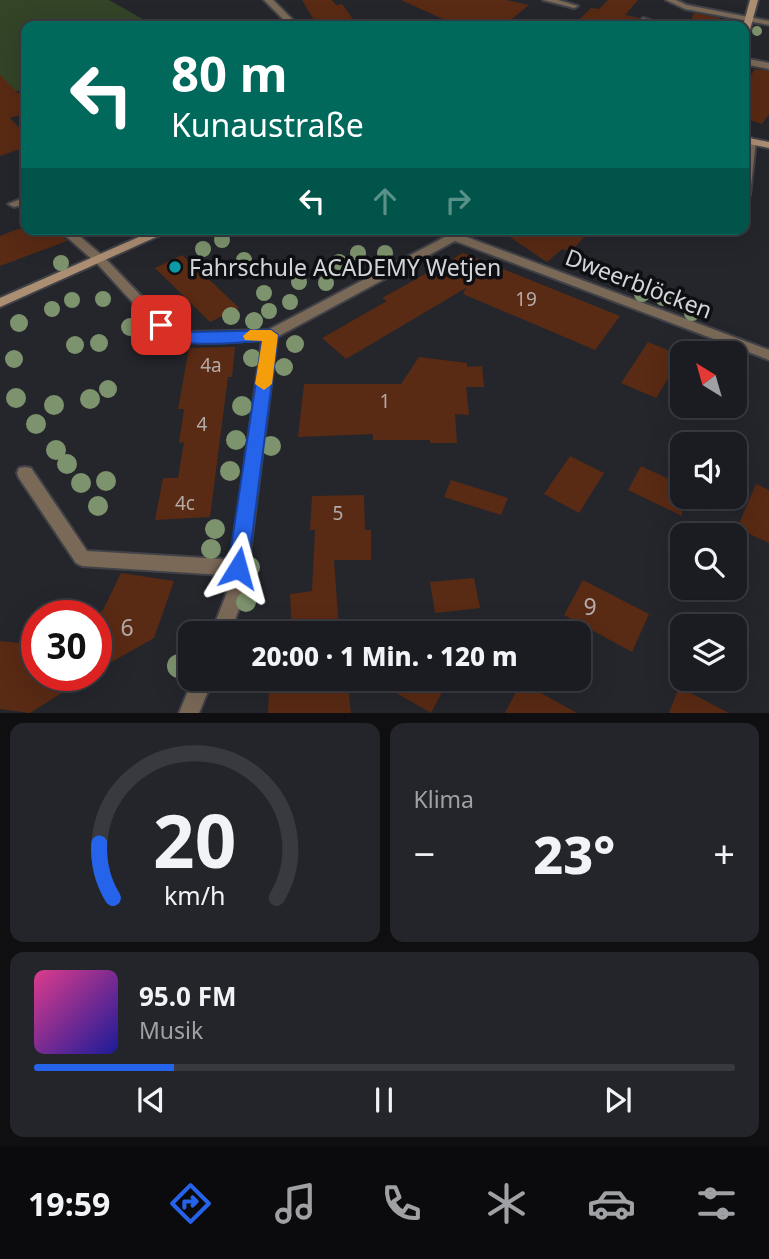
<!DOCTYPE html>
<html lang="de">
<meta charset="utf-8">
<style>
body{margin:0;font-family:"Noto Sans",sans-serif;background:#24252a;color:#f1f3f6;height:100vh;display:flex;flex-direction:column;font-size:26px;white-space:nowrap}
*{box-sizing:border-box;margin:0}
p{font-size:23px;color:#a0a1a5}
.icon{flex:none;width:38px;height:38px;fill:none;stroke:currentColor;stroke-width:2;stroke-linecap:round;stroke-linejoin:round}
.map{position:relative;height:713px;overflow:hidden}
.panel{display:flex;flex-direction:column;gap:10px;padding:10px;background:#0f0f12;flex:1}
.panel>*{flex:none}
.guide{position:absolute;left:21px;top:21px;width:728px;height:214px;border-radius:14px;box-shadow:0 7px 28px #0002,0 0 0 2px #393a3f;background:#00695c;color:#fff;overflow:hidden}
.needle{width:46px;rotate:323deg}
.controls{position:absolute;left:670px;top:341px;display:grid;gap:14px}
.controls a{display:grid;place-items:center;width:77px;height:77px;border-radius:14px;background:#1b1c21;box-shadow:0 7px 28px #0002,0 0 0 2px #393a3f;font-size:35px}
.speed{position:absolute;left:21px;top:600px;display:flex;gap:14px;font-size:35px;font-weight:700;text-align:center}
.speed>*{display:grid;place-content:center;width:91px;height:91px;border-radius:50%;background:#1b1c21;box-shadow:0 7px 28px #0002,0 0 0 2px #393a3f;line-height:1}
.speed .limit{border:10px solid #d22;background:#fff;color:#111}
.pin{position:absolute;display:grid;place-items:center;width:60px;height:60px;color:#fff;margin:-30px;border-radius:14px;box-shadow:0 4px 10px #0006}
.me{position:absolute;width:77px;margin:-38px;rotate:8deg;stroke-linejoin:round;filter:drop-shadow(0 0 5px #0008)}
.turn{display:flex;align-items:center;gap:24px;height:147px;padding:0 35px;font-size:32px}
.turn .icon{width:91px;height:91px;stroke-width:2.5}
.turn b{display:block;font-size:49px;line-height:60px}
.lanes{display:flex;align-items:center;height:66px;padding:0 35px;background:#0003;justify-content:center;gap:35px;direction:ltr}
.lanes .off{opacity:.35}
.big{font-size:52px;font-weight:800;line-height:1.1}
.panel .tile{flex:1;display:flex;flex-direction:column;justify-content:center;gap:10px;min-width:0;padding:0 24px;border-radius:14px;background:#24252a}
.panel .dial{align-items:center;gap:0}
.dial svg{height:182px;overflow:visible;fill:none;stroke:#393a3f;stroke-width:7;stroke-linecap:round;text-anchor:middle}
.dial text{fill:#f1f3f6;stroke:none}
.song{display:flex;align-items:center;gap:21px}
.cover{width:84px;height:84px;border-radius:10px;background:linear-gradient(135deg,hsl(330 70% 55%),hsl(240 70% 35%))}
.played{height:7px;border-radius:4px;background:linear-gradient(90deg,#2563eb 20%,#393a3f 20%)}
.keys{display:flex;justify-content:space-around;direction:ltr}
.heat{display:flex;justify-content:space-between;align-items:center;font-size:38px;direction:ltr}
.panel .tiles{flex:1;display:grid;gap:10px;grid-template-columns:1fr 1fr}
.tile:last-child{grid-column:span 2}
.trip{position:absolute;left:178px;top:621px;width:413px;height:70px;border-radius:14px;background:#1b1c21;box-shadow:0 7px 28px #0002,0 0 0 2px #393a3f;font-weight:800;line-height:70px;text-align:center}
.dock{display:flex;height:112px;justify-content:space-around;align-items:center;background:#0b0b0d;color:#a0a1a5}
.dock .icon{width:49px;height:49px}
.dock .selected{color:#2563eb}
.dock b{font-size:32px;color:#f1f3f6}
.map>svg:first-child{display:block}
.green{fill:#344427}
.building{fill:#592a14}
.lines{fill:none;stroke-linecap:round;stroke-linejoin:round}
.lane-casing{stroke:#404248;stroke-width:4}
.street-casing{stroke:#404248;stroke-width:4}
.secondary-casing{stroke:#404248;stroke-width:4}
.lane{fill:#7b6958;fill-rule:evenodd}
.street{fill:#7b6958;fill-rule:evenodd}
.secondary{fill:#ac8e73;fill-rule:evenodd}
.tree{fill:#7d936d}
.route{fill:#2563eb;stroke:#184099;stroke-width:2}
.slow{fill:#f59e0b}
.culture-dot{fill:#0f9aa8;stroke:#0e0f12;stroke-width:2.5}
.labels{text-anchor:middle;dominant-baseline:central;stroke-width:7;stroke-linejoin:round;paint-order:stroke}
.number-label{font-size:19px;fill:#b4aaa8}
.poi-label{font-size:23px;fill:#d3d5d9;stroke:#0e0f12;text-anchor:start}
.street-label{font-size:23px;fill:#d3d5d9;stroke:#0e0f12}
.near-number-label{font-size:23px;fill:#b4aaa8}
</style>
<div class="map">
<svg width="769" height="713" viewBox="0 0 769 713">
<rect width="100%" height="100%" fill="#24262c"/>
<!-- green -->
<polygon class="green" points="0,0 109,0 155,26 26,26 26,90 0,92"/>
<!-- building -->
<g class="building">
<polygon points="302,0 332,0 336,5 342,4 358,26 333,26 329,20 315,22"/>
<polygon points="401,0 506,0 529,5 503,26 472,26 445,20"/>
<polygon points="608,0 638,0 625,15 640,18 634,26 573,26 591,8 599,9"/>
<polygon points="694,13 720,18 718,26 689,26"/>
<polygon points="755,69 769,71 769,114 762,124 744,118 744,86"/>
<polygon points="0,75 26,101 26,113 10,118 26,135 26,147 0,156"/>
<polygon points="18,229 55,229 67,241 0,266 0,236"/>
<polygon points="498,229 591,229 571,252 562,249 547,262"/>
<polygon points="463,253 483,261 620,316 595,350 463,294 466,288 346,359 322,338 387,301 382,298"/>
<polygon points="182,255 215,285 239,308 210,322 155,268"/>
<polygon points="648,342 682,356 656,398 621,383"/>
<polygon points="235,347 232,377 228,377 210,517 155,520 163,478 178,478 184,442 179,443 184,409 178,409 189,348"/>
<polygon points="419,357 467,363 467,367 482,366 484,387 466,387 469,415 455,414 457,443 430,443 430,440 373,440 373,434 298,437 304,384 401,384"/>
<polygon points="570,456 604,473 579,513 544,494"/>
<polygon points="641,466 682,485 682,516 628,490"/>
<polygon points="451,480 508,498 501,515 444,497"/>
<polygon points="756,484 769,490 769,543 737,528"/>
<polygon points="364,495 365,530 371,530 371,560 334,560 339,629 292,634 290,594 312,591 315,530 310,530 312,496"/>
<polygon points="121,573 174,581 154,638 96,671 96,615 103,610"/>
<polygon points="474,578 480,608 435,613 430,582"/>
<polygon points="583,580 649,614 632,652 564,615"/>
<polygon points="0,641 37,645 37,676 89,676 30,713 0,709"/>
<polygon points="308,679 347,679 351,713 268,713 269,686"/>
<polygon points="372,679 449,679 431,713"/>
<polygon points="521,682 577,713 505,713"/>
<polygon points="679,687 729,713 669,713"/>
</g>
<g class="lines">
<defs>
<g id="lane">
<polygon points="543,0 558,0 578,6 574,8"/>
<polygon points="666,0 676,0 687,5 769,21 769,25 685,9"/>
<polygon points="643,18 650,20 645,26 637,26"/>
<polygon points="744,58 769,63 769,69 744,64"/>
<polygon points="751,138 756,141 750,195 744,198 746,141"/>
<polygon points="26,197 26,204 14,207 8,204"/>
<polygon points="58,229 71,229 103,256 105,259 103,262 95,262"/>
<polygon points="25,467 31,468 87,551 238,560 244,562 247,568 244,574 238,576 82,566 76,563 19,478 17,473 19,468"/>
</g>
<g id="street">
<polygon points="264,0 273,0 299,26 290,26"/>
<path d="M460 229H475L464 236 769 350V360L455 241 277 337 245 592 230 634H211L227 592 262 340C228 341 185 350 156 328L93 259 99 255 103 256 166 322 176 329 192 332 268 330Z"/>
<polygon points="193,679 213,679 199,713 179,713"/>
</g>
<g id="secondary">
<polygon points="750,0 758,0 748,37 744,40 743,26"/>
<polygon points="744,137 769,142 769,148 744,143"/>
<polygon points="157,229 174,229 0,307 0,298"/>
</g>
</defs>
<!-- lane casing -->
<use href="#lane" class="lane-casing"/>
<!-- street casing -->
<use href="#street" class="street-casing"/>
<!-- secondary casing -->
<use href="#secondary" class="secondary-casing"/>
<!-- lane -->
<use href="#lane" class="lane"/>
<!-- street -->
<use href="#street" class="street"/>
<!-- secondary -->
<use href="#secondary" class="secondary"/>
</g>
<!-- trees -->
<g class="tree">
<circle cx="757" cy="31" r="5"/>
<circle cx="222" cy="240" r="8"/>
<circle cx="203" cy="249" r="8"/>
<circle cx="358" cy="253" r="8"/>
<circle cx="385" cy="253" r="8"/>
<circle cx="244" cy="260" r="8"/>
<circle cx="339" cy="262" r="8"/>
<circle cx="61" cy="263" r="8"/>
<circle cx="299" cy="282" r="8"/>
<circle cx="326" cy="283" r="8"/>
<circle cx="264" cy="293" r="8"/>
<circle cx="642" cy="294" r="8"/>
<circle cx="663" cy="298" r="8"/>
<circle cx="103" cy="299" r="8"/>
<circle cx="72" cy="300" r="8"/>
<circle cx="290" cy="302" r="8"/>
<circle cx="52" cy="309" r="8"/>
<circle cx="269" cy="311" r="8"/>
<circle cx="692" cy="313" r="8"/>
<circle cx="231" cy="316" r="9"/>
<circle cx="254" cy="321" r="9"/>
<circle cx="19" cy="323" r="9"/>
<circle cx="130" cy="327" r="9"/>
<circle cx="148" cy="339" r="9"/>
<circle cx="99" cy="343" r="9"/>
<circle cx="295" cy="344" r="9"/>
<circle cx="75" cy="345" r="9"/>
<circle cx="252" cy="358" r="9"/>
<circle cx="14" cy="359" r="9"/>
<circle cx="284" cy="367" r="9"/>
<circle cx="108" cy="389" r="9"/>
<circle cx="16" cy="398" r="10"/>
<circle cx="90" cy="399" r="10"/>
<circle cx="54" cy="405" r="10"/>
<circle cx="242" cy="406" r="10"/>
<circle cx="36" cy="424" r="10"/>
<circle cx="236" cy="440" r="10"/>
<circle cx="271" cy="446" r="10"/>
<circle cx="56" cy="450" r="10"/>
<circle cx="67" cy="464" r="10"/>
<circle cx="230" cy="471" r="10"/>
<circle cx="106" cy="481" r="10"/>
<circle cx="81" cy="483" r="10"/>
<circle cx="98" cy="506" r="10"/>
<circle cx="215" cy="529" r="10"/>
<circle cx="211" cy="549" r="10"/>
<circle cx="250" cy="567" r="10"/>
<circle cx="246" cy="602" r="10"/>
<circle cx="179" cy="666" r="12"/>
</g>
<!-- route -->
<path class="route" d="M161 320 192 332 271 330 278 335 248 568 245 574 238 576 231 574 228 568 262 341C231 342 174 353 153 325Z"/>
<!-- slow -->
<polygon class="slow" points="250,330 271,330 278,335 272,384 264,390 255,384 262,341 245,340 243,336"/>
<!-- markers -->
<circle class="culture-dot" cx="175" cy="267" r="7"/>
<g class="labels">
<!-- number labels -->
<g class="number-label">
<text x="526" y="299">19</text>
<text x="211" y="365">4a</text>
<text x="385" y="401">1</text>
<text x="202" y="424">4</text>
<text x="185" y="503">4c</text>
<text x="338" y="513">5</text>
</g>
<!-- poi labels -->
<g class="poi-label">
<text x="189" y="267">Fahrschule ACADEMY Wetjen</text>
</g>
<!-- street labels -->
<g class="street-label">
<text transform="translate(639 283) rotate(21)">Dweerblöcken</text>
</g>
<!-- near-number labels -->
<g class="near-number-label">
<text x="590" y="606">9</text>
<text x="127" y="627">6</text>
</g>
</g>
</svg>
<div class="controls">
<a><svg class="needle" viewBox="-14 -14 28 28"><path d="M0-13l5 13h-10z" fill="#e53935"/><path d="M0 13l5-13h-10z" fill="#a0a1a5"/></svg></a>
<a><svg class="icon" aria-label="sound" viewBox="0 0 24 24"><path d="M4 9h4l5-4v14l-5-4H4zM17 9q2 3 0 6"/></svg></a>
<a><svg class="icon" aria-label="search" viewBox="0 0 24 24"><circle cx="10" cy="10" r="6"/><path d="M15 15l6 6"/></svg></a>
<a><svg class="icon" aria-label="layers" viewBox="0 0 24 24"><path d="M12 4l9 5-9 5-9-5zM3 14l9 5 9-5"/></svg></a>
</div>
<div class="speed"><div class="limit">30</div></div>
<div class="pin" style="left:161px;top:325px;background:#d93025"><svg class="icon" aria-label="arrive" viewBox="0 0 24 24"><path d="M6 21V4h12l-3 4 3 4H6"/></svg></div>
<svg class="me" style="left:238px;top:568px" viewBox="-20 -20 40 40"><path d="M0-17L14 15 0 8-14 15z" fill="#2563eb" stroke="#fff" stroke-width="4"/></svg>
<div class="trip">20:00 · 1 Min. · 120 m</div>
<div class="guide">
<div class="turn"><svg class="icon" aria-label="left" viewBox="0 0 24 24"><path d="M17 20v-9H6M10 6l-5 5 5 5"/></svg><div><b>80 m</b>Kunaustraße</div></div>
<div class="lanes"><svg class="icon" aria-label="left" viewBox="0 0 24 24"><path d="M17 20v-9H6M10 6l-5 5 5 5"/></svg><svg class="icon off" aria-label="ahead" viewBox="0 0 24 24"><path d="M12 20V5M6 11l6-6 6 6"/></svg><svg class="icon off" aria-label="right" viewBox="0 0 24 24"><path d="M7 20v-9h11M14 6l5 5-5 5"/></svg></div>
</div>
</div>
<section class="panel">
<div class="tiles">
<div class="tile dial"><svg viewBox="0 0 100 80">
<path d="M14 69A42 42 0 1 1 86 69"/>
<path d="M14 69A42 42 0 0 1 8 45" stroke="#2563eb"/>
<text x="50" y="56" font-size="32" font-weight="700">20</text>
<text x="50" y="72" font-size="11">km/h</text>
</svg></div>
<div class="tile"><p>Klima</p>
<div class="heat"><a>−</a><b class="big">23°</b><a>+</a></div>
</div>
<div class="tile">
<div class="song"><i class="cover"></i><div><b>95.0 FM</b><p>Musik</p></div></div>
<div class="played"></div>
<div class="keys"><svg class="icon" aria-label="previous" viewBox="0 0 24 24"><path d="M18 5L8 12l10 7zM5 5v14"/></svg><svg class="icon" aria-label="pause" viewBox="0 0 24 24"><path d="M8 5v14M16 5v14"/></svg><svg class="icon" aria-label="next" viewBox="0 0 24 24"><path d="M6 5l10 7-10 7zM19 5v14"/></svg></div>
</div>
</div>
</section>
<nav class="dock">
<b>19:59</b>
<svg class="icon selected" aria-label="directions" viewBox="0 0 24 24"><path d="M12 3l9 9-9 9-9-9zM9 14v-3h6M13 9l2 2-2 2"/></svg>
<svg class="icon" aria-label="music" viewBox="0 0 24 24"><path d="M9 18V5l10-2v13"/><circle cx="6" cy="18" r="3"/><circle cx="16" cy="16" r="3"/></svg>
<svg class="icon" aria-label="phone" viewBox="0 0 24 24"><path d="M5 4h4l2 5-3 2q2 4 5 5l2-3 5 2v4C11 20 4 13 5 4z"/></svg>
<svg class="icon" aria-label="climate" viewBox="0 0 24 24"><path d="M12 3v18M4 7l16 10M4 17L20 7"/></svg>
<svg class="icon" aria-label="car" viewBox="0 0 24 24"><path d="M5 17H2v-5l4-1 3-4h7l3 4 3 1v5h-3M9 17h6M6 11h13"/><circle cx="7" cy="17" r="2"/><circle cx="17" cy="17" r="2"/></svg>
<svg class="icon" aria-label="filters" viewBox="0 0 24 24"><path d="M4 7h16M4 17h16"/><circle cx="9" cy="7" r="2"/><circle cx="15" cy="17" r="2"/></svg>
</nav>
